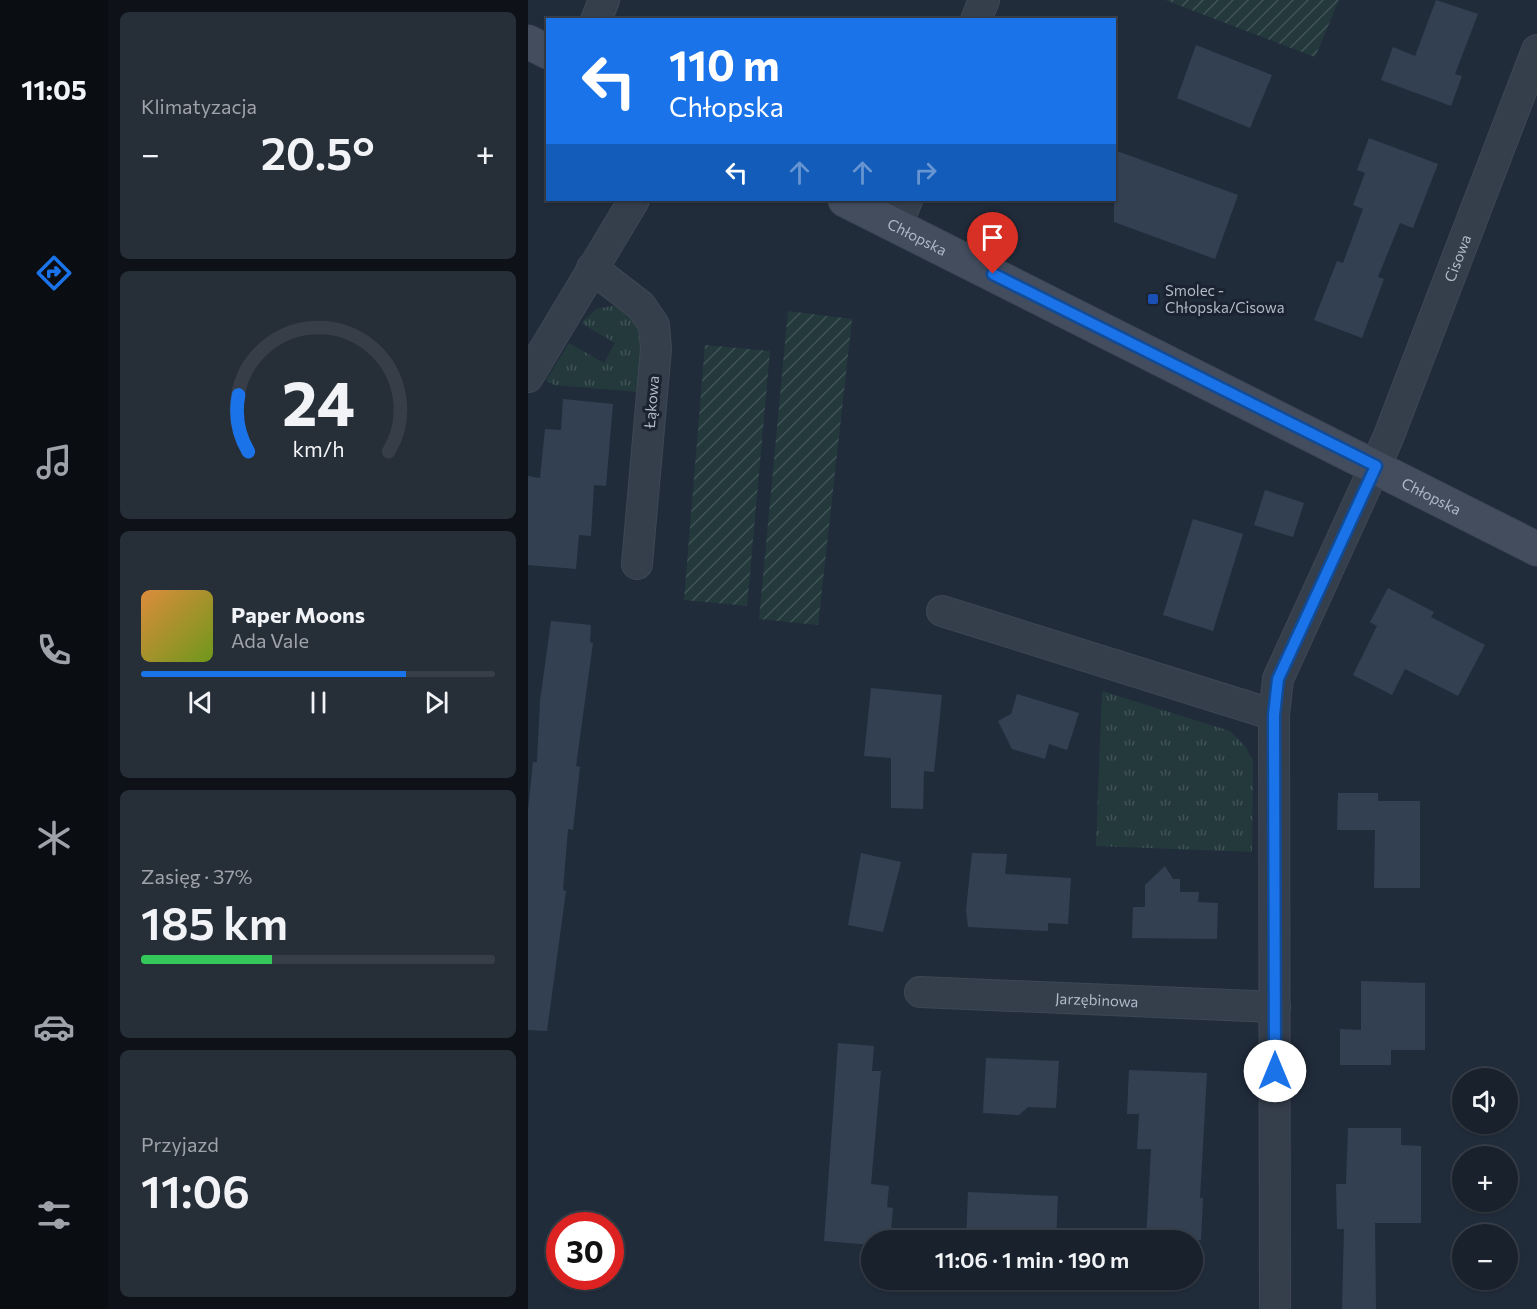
<!DOCTYPE html>
<html lang="pl">
<meta charset="utf-8">
<style>
body{margin:0;font-family:Commissioner,sans-serif;background:#262e38;color:#f1f3f6;height:100vh;display:flex;flex-direction:column;font-size:22px;white-space:nowrap}
*{box-sizing:border-box;margin:0}
p{font-size:20px;color:#9fa3a9}
.icon{flex:none;width:33px;height:33px;fill:none;stroke:currentColor;stroke-width:2;stroke-linecap:round;stroke-linejoin:round}
.map{position:relative;flex:1;overflow:hidden}
.panel{display:flex;flex-direction:column;gap:12px;padding:12px;background:#0e1218;width:420px}
.panel>*{flex:none}
.banner{position:absolute;left:18px;top:18px;width:570px;height:183px;border-radius:0px;box-shadow:0 2px 4px #0004,0 0 0 2px #373e48;background:#1a73e8;color:#fff;overflow:hidden}
.fabs{position:absolute;left:924px;top:1068px;display:grid;gap:12px}
.fabs a{display:grid;place-items:center;width:66px;height:66px;border-radius:50%;background:#19212c;box-shadow:0 2px 4px #0004,0 0 0 2px #373e48;font-size:30px}
.speed{position:absolute;left:18px;top:1212px;display:flex;gap:12px;font-size:30px;font-weight:700;text-align:center}
.speed>*{display:grid;place-content:center;width:78px;height:78px;border-radius:50%;background:#19212c;box-shadow:0 2px 4px #0004,0 0 0 2px #373e48;line-height:1}
.speed .limit{border:9px solid #d22;background:#fff;color:#111}
.pin{position:absolute;display:grid;place-items:center;width:51px;height:51px;color:#fff;margin:-62px -26px;border-radius:50% 50% 50% 0;rotate:-45deg;box-shadow:0 0 6px #0007}
.pin .icon{rotate:45deg}
.me{position:absolute;width:66px;margin:-33px;rotate:0deg;stroke-linejoin:round;filter:drop-shadow(0 0 4px #0008)}
.turn{display:flex;align-items:center;gap:21px;height:126px;padding:0 24px;font-size:27px}
.turn .icon{width:78px;height:78px;stroke-width:2.5}
.turn b{display:block;font-size:42px;line-height:51px}
.lanes{display:flex;align-items:center;height:57px;padding:0 24px;background:#0003;justify-content:center;gap:30px;direction:ltr}
.lanes .off{opacity:.35}
.big{font-size:45px;font-weight:600;line-height:1.1}
.panel .card{flex:1;display:flex;flex-direction:column;justify-content:center;gap:9px;min-width:0;padding:0 21px;border-radius:9px;background:#262e38}
.panel .dial{align-items:center;gap:0}
.dial svg{height:156px;overflow:visible;fill:none;stroke:#373e48;stroke-width:7;stroke-linecap:round;text-anchor:middle}
.dial text{fill:#f1f3f6;stroke:none}
.song{display:flex;align-items:center;gap:18px}
.cover{width:72px;height:72px;border-radius:9px;background:linear-gradient(135deg,hsl(30 70% 55%),hsl(80 70% 35%))}
.played{height:6px;border-radius:3px;background:linear-gradient(90deg,#1a73e8 75%,#373e48 75%)}
.keys{display:flex;justify-content:space-around;direction:ltr}
.heat{display:flex;justify-content:space-between;align-items:center;font-size:33px;direction:ltr}
.charge{height:9px;border-radius:4px;background:linear-gradient(90deg,#34c759 37%,#373e48 0)}
.trip{position:absolute;left:333px;top:1230px;width:342px;height:60px;border-radius:30px;background:#19212c;box-shadow:0 2px 4px #0004,0 0 0 2px #373e48;font-weight:600;line-height:60px;text-align:center}
main{display:flex;flex:1;min-height:0}
.dock{display:flex;flex-direction:column;width:108px;justify-content:space-around;align-items:center;background:#0a0d12;color:#9fa3a9}
.dock .icon{width:42px;height:42px}
.dock .on{color:#1a73e8}
.dock b{font-size:27px;color:#f1f3f6}
.map>svg:first-child{display:block}
.grass{fill:url(#grass-tufts)}
.garden{fill:url(#garden-furrows)}
.building{fill:#334052}
.lines{fill:none;stroke-linecap:round;stroke-linejoin:round}
.street-casing{stroke:#3e4754;stroke-width:32}
.secondary-casing{stroke:#3e4754;stroke-width:35}
.street{stroke:#353e4b;stroke-width:30}
.secondary{stroke:#434d5e;stroke-width:33}
.route-casing{stroke:#114b97;stroke-width:15}
.route{stroke:#1a73e8;stroke-width:10}
.transit-dot{fill:#1a4fb4;stroke:#1a232f;stroke-width:2}
.labels{text-anchor:middle;dominant-baseline:central;stroke-width:6;stroke-linejoin:round;paint-order:stroke}
.street-label{font-size:15px;fill:#b0b9c7;stroke:#1a232f}
.poi-label{font-size:15px;fill:#b0b9c7;stroke:#1a232f;text-anchor:start}
</style>
<main>
<nav class="dock">
<b>11:05</b>
<svg class="icon on" aria-label="directions" viewBox="0 0 24 24"><path d="M12 3l9 9-9 9-9-9zM9 14v-3h6M13 9l2 2-2 2"/></svg>
<svg class="icon" aria-label="music" viewBox="0 0 24 24"><path d="M9 18V5l10-2v13"/><circle cx="6" cy="18" r="3"/><circle cx="16" cy="16" r="3"/></svg>
<svg class="icon" aria-label="phone" viewBox="0 0 24 24"><path d="M5 4h4l2 5-3 2q2 4 5 5l2-3 5 2v4C11 20 4 13 5 4z"/></svg>
<svg class="icon" aria-label="climate" viewBox="0 0 24 24"><path d="M12 3v18M4 7l16 10M4 17L20 7"/></svg>
<svg class="icon" aria-label="car" viewBox="0 0 24 24"><path d="M5 17H2v-5l4-1 3-4h7l3 4 3 1v5h-3M9 17h6M6 11h13"/><circle cx="7" cy="17" r="2"/><circle cx="17" cy="17" r="2"/></svg>
<svg class="icon" aria-label="filters" viewBox="0 0 24 24"><path d="M4 7h16M4 17h16"/><circle cx="9" cy="7" r="2"/><circle cx="15" cy="17" r="2"/></svg>
</nav>
<section class="panel">
<div class="card"><p>Klimatyzacja</p>
<div class="heat"><a>−</a><b class="big">20.5°</b><a>+</a></div>
</div>
<div class="card dial"><svg viewBox="0 0 100 80">
<path d="M14 69A42 42 0 1 1 86 69"/>
<path d="M14 69A42 42 0 0 1 9 40" stroke="#1a73e8"/>
<text x="50" y="56" font-size="32" font-weight="700">24</text>
<text x="50" y="72" font-size="11">km/h</text>
</svg></div>
<div class="card">
<div class="song"><i class="cover"></i><div><b>Paper Moons</b><p>Ada Vale</p></div></div>
<div class="played"></div>
<div class="keys"><svg class="icon" aria-label="previous" viewBox="0 0 24 24"><path d="M18 5L8 12l10 7zM5 5v14"/></svg><svg class="icon" aria-label="pause" viewBox="0 0 24 24"><path d="M8 5v14M16 5v14"/></svg><svg class="icon" aria-label="next" viewBox="0 0 24 24"><path d="M6 5l10 7-10 7zM19 5v14"/></svg></div>
</div>
<div class="card"><p>Zasięg · 37%</p><b class="big">185 km</b><div class="charge"></div></div>
<div class="card"><p>Przyjazd</p><b class="big">11:06</b></div>
</section>
<div class="map">
<svg width="1009" height="1309" viewBox="0 0 1009 1309">
<defs>
<pattern id="grass-tufts" width="24" height="20" patternUnits="userSpaceOnUse" patternTransform="scale(1.5)"><rect width="24" height="20" fill="#23393c"/><path d="M3 7l-1-3M5 7V3M7 7l1-3M15 17l-1-3M17 17v-4M19 17l1-3" fill="none" stroke="#405457"/></pattern>
<pattern id="garden-furrows" width="10" height="10" patternUnits="userSpaceOnUse" patternTransform="scale(1.5)"><rect width="10" height="10" fill="#23393c"/><path d="M-1 1l2-2M0 10L10 0M9 11l2-2" fill="none" stroke="#405457"/></pattern>
</defs>
<rect width="100%" height="100%" fill="#212c3b"/>
<!-- grass -->
<g class="grass">
<path d="M84 306C125 319 113 358 111 392L26 385 18 380 41 343 76 363 87 343 53 323 68 309Z"/>
<polygon points="574,691 702,731 718,747 725,762 724,852 568,846"/>
</g>
<!-- garden -->
<g class="garden">
<polygon points="637,0 811,0 787,57"/>
<polygon points="260,311 324,319 290,625 231,619"/>
<polygon points="177,345 242,351 219,606 156,600"/>
</g>
<!-- building -->
<g class="building">
<polygon points="908,0 950,14 927,74 934,76 923,106 853,80 865,47 887,56"/>
<polygon points="668,45 744,75 722,128 649,98"/>
<polygon points="841,138 910,164 885,228 872,223 850,277 856,279 834,338 786,320 809,261 815,263 835,209 825,205 837,173 829,170"/>
<polygon points="586,150 710,195 687,259 586,222"/>
<polygon points="35,399 85,404 78,486 66,485 63,536 51,535 48,569 0,565 0,476 12,478 17,429 33,430"/>
<polygon points="737,490 776,503 765,537 726,525"/>
<polygon points="665,519 715,534 685,631 635,615"/>
<polygon points="860,588 906,612 903,617 957,645 930,696 877,669 864,695 825,675 849,626 842,622"/>
<polygon points="23,621 63,625 62,642 65,643 48,766 52,767 45,830 40,829 35,890 38,891 19,1031 0,1030 0,810 5,762 9,762 12,701"/>
<polygon points="343,688 414,695 406,772 396,771 395,809 363,808 363,758 336,756"/>
<polygon points="489,694 551,713 539,750 521,744 517,759 484,749 470,721 483,714"/>
<polygon points="810,793 850,793 850,801 892,801 892,888 846,888 847,830 809,830"/>
<polygon points="333,853 373,862 355,932 320,925"/>
<polygon points="444,853 479,854 477,874 543,878 540,924 520,923 520,931 440,927 438,910"/>
<polygon points="637,866 645,879 652,879 652,892 671,892 670,902 690,903 689,939 604,938 605,907 617,907 617,885"/>
<polygon points="833,981 897,983 897,1050 863,1050 863,1065 812,1065 812,1029 833,1030"/>
<polygon points="310,1043 346,1046 344,1071 353,1071 343,1184 361,1186 359,1207 365,1208 362,1240 344,1240 344,1245 296,1241"/>
<polygon points="458,1058 531,1061 528,1108 500,1107 491,1115 455,1113"/>
<polygon points="601,1070 679,1073 672,1198 675,1198 673,1240 618,1240 623,1149 609,1149 611,1114 599,1114"/>
<polygon points="820,1128 873,1128 873,1145 893,1146 893,1223 847,1223 848,1309 814,1309 816,1229 809,1229 808,1184 818,1184"/>
<polygon points="440,1192 530,1196 528,1240 438,1240"/>
</g>
<g class="lines">
<defs>
<g id="street">
<polyline points="68,20 76,0"/>
<polyline points="448,20 456,0"/>
<polyline points="369,225 379,200"/>
<polyline points="64,268 113,306 126,325 128,349 109,564"/>
<polyline points="0,377 106,200"/>
<polyline points="414,611 746,715"/>
<path id="s1" d="M392 992 747 1007"/>
<path id="s2" d="M747 1309 746 715 750 679 860 438 1009 50"/>
</g>
<g id="secondary">
<polyline points="0,42 20,52"/>
<path id="s3" d="M317 200 1009 549"/>
</g>
</defs>
<!-- street casing -->
<use href="#street" class="street-casing"/>
<!-- secondary casing -->
<use href="#secondary" class="secondary-casing"/>
<!-- street -->
<use href="#street" class="street"/>
<!-- secondary -->
<use href="#secondary" class="secondary"/>
</g>
<g class="lines">
<defs>
<polyline id="route" points="465,274 848,466 750,679 746,715 747,1071"/>
</defs>
<!-- route casing -->
<use href="#route" class="route-casing"/>
<!-- route -->
<use href="#route" class="route"/>
</g>
<!-- markers -->
<rect class="transit-dot" x="619" y="293" width="12" height="12" rx="3"/>
<g class="labels">
<!-- street labels -->
<g class="street-label">
<text stroke="none"><textPath href="#s3" startOffset="81">Chłopska</textPath></text>
<text stroke="none"><textPath href="#s2" startOffset="1088">Cisowa</textPath></text>
<text transform="translate(123 402) rotate(-85)">Łąkowa</text>
<text stroke="none"><textPath href="#s3" startOffset="657">Chłopska</textPath></text>
<text stroke="none"><textPath href="#s1" startOffset="177">Jarzębinowa</textPath></text>
</g>
<!-- poi labels -->
<g class="poi-label">
<text x="637" y="290">Smolec -<tspan x="637" dy="17">Chłopska/Cisowa</tspan></text>
</g>
</g>
</svg>
<div class="fabs">
<a><svg class="icon" aria-label="sound" viewBox="0 0 24 24"><path d="M4 9h4l5-4v14l-5-4H4zM17 9q2 3 0 6"/></svg></a>
<a>+</a>
<a>−</a>
</div>
<div class="speed"><div class="limit">30</div></div>
<div class="pin" style="left:465px;top:274px;background:#d93025"><svg class="icon" aria-label="arrive" viewBox="0 0 24 24"><path d="M6 21V4h12l-3 4 3 4H6"/></svg></div>
<svg class="me" style="left:747px;top:1071px" viewBox="-20 -20 40 40"><circle r="19" fill="#fff"/><path d="M0-13L10 11 0 6-10 11z" fill="#1a73e8"/></svg>
<div class="trip">11:06 · 1 min · 190 m</div>
<div class="banner">
<div class="turn"><svg class="icon" aria-label="left" viewBox="0 0 24 24"><path d="M17 20v-9H6M10 6l-5 5 5 5"/></svg><div><b>110 m</b>Chłopska</div></div>
<div class="lanes"><svg class="icon" aria-label="left" viewBox="0 0 24 24"><path d="M17 20v-9H6M10 6l-5 5 5 5"/></svg><svg class="icon off" aria-label="ahead" viewBox="0 0 24 24"><path d="M12 20V5M6 11l6-6 6 6"/></svg><svg class="icon off" aria-label="ahead" viewBox="0 0 24 24"><path d="M12 20V5M6 11l6-6 6 6"/></svg><svg class="icon off" aria-label="right" viewBox="0 0 24 24"><path d="M7 20v-9h11M14 6l5 5-5 5"/></svg></div>
</div>
</div>
</main>
